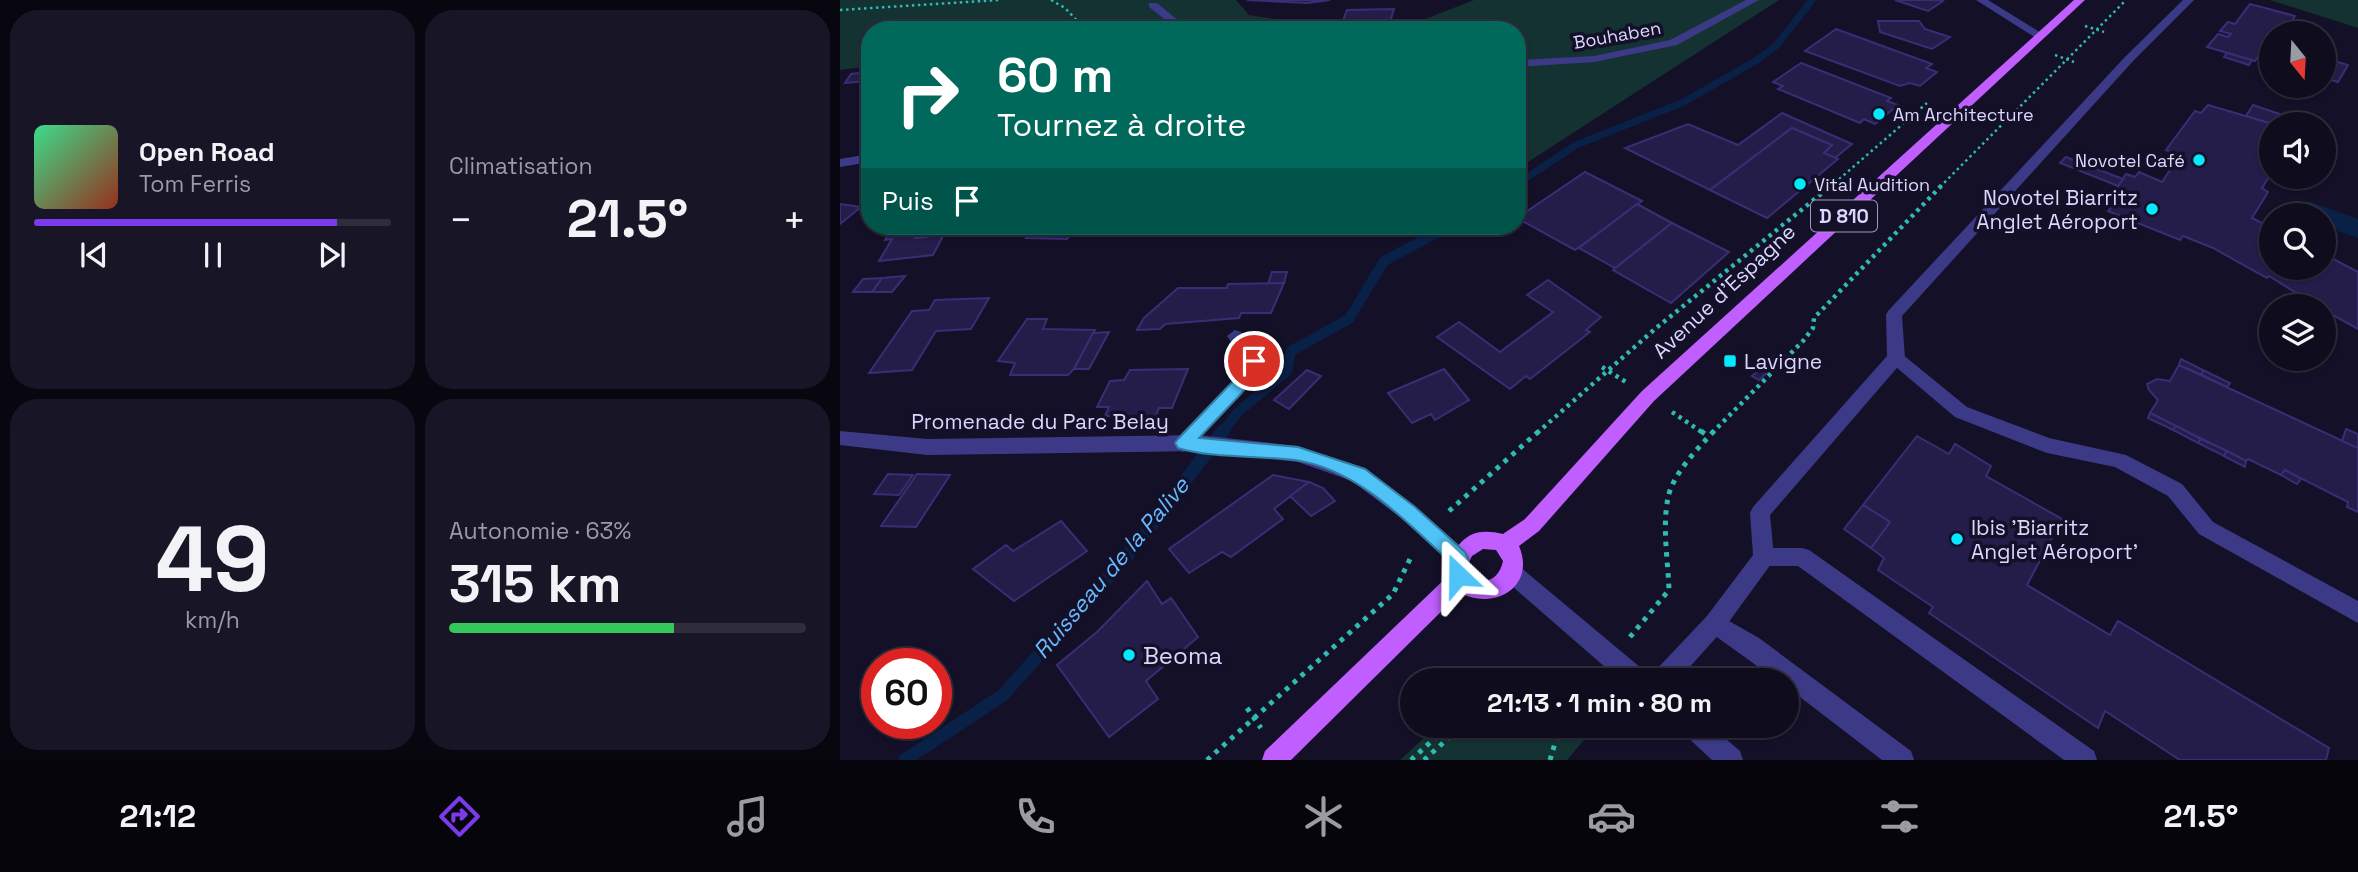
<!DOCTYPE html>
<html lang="fr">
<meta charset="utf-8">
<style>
body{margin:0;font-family:"Space Grotesk",sans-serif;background:#181527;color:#f1f3f6;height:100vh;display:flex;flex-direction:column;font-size:26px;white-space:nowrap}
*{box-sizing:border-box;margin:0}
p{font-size:23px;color:#9b9ba4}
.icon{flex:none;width:38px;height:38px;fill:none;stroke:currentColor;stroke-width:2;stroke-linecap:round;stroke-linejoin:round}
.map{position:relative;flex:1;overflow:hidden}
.drawer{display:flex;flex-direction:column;gap:10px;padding:10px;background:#080710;width:840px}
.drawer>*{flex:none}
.hud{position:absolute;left:21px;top:21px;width:665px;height:214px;border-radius:28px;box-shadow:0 2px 5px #0004,0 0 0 2px #2f2c3c;background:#00695c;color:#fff;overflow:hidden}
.needle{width:46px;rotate:162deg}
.controls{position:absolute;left:1419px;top:21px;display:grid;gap:14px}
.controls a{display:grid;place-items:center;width:77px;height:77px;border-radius:50%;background:#0f0c1e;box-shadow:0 2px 5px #0004,0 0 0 2px #2f2c3c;font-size:35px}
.speed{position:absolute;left:21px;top:648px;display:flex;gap:14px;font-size:35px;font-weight:700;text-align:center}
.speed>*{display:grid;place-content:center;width:91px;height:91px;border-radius:50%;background:#0f0c1e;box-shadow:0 2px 5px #0004,0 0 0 2px #2f2c3c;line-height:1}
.speed .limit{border:10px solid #d22;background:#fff;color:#111}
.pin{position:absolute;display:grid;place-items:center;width:60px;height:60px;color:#fff;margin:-30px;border:4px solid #fff;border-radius:50%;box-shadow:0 2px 7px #0007}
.me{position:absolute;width:77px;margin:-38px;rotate:337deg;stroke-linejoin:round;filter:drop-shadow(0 0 5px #0008)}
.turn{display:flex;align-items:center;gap:24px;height:147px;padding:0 21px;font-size:32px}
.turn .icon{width:91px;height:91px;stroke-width:2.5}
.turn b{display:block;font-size:49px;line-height:60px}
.then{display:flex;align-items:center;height:66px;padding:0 21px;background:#0003;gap:14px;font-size:26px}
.big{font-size:52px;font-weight:700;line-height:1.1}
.drawer .widget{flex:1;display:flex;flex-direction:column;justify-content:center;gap:10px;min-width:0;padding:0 24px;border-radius:28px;background:#181527}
.drawer .dial{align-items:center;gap:0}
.dial b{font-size:91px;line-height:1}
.song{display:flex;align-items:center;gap:21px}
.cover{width:84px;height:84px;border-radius:10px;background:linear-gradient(135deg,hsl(150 70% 55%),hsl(10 70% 35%))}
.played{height:7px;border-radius:4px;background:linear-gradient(90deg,#7c3aed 85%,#2f2c3c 85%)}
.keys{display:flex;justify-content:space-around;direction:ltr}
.heat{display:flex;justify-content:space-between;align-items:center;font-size:38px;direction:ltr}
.charge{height:10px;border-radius:5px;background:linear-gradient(90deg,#34c759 63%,#2f2c3c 0)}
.drawer .tiles{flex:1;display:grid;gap:10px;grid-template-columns:repeat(2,1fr)}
.trip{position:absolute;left:560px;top:668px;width:399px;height:70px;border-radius:35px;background:#0f0c1e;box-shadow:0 2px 5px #0004,0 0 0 2px #2f2c3c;font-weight:700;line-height:70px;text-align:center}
.tab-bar{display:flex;height:112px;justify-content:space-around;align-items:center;background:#06050c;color:#9b9ba4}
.tab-bar .icon{width:49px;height:49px}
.tab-bar .active{color:#7c3aed}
.tab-bar b{font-size:32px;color:#f1f3f6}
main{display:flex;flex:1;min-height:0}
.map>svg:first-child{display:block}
.green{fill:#133231}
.water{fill:#0a2147}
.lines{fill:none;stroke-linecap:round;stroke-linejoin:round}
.stream-far2{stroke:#0a2147;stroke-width:7}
.stream-far1{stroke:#0a2147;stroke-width:10}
.stream{stroke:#0a2147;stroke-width:13}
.building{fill:#241c49;stroke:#3b2d75;stroke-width:2}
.path-far2{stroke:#2fbbb1;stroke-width:2.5;stroke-dasharray:2.5 3.5;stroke-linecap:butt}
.path-far1{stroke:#2fbbb1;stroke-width:4.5;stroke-dasharray:3.5 4.5;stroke-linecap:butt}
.path{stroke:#2fbbb1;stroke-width:5;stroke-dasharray:4.5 6;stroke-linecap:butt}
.lane{fill:#3c3a87;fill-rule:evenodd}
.street{fill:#3c3a87;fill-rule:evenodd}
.primary{fill:#c05eff;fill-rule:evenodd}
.route{fill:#4fc3f7;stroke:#337fa1;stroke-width:2}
.poi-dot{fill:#03eaff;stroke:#141028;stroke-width:2.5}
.labels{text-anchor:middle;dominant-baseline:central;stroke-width:7;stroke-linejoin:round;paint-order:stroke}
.far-street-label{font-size:18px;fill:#dbd7ff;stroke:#141028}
.far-poi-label{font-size:18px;fill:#dbd7ff;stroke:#141028;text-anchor:start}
.shield{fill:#141028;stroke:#9f9bbe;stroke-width:2}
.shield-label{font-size:19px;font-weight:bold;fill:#dbd7ff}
.poi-label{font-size:21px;fill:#dbd7ff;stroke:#141028;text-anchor:start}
.street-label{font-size:21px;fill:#dbd7ff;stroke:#141028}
.water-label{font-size:23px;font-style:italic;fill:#65baff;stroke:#141028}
.near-poi-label{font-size:24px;fill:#dbd7ff;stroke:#141028;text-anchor:start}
</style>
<main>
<section class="drawer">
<div class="tiles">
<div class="widget">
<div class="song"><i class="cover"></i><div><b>Open Road</b><p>Tom Ferris</p></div></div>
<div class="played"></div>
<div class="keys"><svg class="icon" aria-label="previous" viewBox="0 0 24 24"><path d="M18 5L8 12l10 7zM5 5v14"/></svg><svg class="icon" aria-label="pause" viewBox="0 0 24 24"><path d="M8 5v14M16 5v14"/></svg><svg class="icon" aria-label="next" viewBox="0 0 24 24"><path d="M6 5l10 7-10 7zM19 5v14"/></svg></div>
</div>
<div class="widget"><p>Climatisation</p>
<div class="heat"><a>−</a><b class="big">21.5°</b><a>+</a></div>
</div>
<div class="widget dial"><b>49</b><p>km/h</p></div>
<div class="widget"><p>Autonomie · 63%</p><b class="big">315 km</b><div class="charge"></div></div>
</div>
</section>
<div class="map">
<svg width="1518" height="760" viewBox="0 0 1518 760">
<rect width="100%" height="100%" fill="#141028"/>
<!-- green -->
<g class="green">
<polygon points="0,0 396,0 409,15 508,30 30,30 30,66 0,70"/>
<polygon points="634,0 939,0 677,169 677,30 557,30"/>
<polygon points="1430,0 1518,0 1518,28"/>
<polygon points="597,726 756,726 727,760 560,760"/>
</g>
<!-- water -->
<polygon class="water" points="1468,201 1518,219 1518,238 1484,226 1484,215 1460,215"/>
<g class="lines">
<!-- stream-far2 -->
<polyline class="stream-far2" points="677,184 736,145 844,102 917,60 936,46 972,0"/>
<!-- stream-far1 -->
<polyline class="stream-far1" points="382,433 397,413 447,371 451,351 509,319 544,261 610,226"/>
<!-- stream -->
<polyline class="stream" points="65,760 163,695 295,547 383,431"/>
</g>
<!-- building -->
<g class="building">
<polygon points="407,0 490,0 467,3"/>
<polygon points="1055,0 1101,0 1103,1 1088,11"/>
<polygon points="1410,4 1455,16 1444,33 1432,33 1432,62 1417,58 1415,61 1367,47 1378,34 1388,37 1391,34 1380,31 1388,22 1395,24"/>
<polygon points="554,9 548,28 500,29 507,10"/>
<polygon points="1038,21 1079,21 1085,29 1110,37 1092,49 1040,32"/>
<polygon points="996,29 1092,64 1086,68 1097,72 1080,86 1070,83 1060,86 965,51"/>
<polygon points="1387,53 1412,60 1409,65 1384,57"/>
<polygon points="1484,58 1508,65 1498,82 1484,78"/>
<polygon points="961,63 1051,98 1047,101 1058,105 1035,124 1024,119 1020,123 938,89 943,86 933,82"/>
<polygon points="30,72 26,81 5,83 11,74"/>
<polygon points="1368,105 1433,124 1432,172 1422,188 1428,192 1412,218 1432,228 1432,268 1484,268 1484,254 1518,272 1518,329 1484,310 1484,306 1477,306 1429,276 1427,278 1373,248 1343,236 1340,240 1268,211 1283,193 1276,189 1286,174 1295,177 1299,172 1322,182 1332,167 1323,164 1331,152 1326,150 1355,111 1361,113"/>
<polygon points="1413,105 1466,123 1433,124 1406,116"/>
<polygon points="942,113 1012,144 995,158 984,153 992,145 952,128 870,190 785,148 848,124 898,145"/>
<polygon points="952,128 992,145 984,153 998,159 927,218 870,190"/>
<polygon points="1226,157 1283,179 1278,186 1220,163"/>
<polygon points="745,172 802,201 735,250 677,218"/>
<polygon points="0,204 21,207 0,224"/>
<polygon points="797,204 832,223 775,268 739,248"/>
<polygon points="832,223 889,252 831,303 773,270"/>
<polygon points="54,226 79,226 75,238 104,234 93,255 39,261 52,239 45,240"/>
<polygon points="79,226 93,226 87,237 75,238"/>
<polygon points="195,226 236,226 227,239 186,238"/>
<polygon points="432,272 447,272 444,283 428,284"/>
<polygon points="65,276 52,292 32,292 42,278"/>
<polygon points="42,278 32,292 13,292 23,279"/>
<polygon points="708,280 761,317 746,330 750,332 690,379 686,376 670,389 597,337 619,322 660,352 713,312 687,295"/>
<polygon points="444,283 431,313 401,313 399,318 325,324 320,329 297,330 304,318 338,288 387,288 388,284"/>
<polygon points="149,298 131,329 96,331 72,370 29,373 72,311 89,310 95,300"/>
<polygon points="187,319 207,319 203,329 255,330 234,369 228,375 170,375 175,363 158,361"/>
<polygon points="269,332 249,369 234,369 253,333"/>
<polygon points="934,356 941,360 919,380 912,376"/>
<polygon points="1341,359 1363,370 1362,375 1339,365"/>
<polygon points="1339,365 1518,448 1518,512 1507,507 1508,502 1445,470 1441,475 1408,459 1406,461 1310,413 1318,400 1309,390 1307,384 1317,379 1330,381"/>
<polygon points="348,369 332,408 319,408 312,425 273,425 278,416 265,416 269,407 257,407 270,381 284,380 290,370"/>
<polygon points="604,369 629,400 595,420 591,414 572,423 548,393"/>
<polygon points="467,370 481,376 449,409 434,400"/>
<polygon points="1363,370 1390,383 1387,387 1362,375"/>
<polygon points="1310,413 1336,426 1333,430 1308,418"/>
<polygon points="1336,426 1361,439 1358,443 1333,430"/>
<polygon points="1506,429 1518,434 1518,448 1502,441"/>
<polygon points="1077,436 1109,454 1115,444 1151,466 1146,476 1222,519 1187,585 1270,635 1278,621 1489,748 1486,760 1340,760 1265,711 1258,728 1089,613 1093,607 1038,570 1044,558 1031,548 1050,522 1023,505"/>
<polygon points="1361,439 1387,451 1384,456 1358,443"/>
<polygon points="1387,451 1406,461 1405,467 1384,456"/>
<polygon points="1445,470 1461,479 1457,484 1441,475"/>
<polygon points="48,474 73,475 59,495 34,494"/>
<polygon points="77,474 110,475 76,527 41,526"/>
<polygon points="433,475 469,482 434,509 443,519 391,557 382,552 349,573 329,549"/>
<polygon points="469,482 483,488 495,501 471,516 450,496"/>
<polygon points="1023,505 1050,522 1031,548 1004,529"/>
<polygon points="221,521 247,551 174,601 133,569 166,545 173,551"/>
<polygon points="307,581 322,604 331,598 358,637 306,681 318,699 269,737 217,665 257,632"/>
</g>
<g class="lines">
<!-- path-far2 -->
<g class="path-far2">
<polyline points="211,0 225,8 246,30"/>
<polyline points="0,10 159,0"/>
<polyline points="1245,26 1264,32"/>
<polyline points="1215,55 1234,62"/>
<polyline points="990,187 1087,103"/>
<polyline points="1100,187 1286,0"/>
</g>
<!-- path-far1 -->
<g class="path-far1">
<polyline points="762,367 786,382"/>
<polyline points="832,412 863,433"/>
<polyline points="697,433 815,329 992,185"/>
<polyline points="872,433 963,341 973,328 974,318 1102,185"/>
</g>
<!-- path -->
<g class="path">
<polyline points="861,431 869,437"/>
<polyline points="609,511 699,431"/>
<path d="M790 637 829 590C828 560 822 527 828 498 832 475 858 448 874 431"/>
<polyline points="716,681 735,680"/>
<polyline points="735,681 745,673"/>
<polyline points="407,708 421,728"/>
<polyline points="367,760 553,594 572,555"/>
<polyline points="571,760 608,726"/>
<polyline points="584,760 622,726"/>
<polyline points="710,760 720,726"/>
</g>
<!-- lane -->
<g class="lane">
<polygon points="906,0 919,0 837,45 754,62 677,67 677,60 754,56 830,40"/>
<polygon points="1343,0 1354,0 1292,62 1284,62 1284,58"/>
<polygon points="309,3 317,3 350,30 338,30 309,7"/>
<polygon points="395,330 401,332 423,361 413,382 350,449 343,452 336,449 334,444 336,439 400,373 405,362 387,336"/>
<polygon points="1056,352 1062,354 1127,407 1209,438 1286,455 1342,484 1373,522 1518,601 1518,623 1359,534 1328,496 1275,467 1207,453 1115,417 1050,362 1047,358 1050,354"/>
<polygon points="924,548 962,548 969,550 1254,751 1257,760 1224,760 958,566 924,566 917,564 914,557 917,550"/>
<polygon points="875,613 919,638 1071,751 1074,760 1042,760 947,687 947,681 938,681 867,630 864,623 867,616"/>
</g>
<!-- street -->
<g class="street">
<polygon points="1136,0 1148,0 1206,36 1196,38"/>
<polygon points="1284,58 1294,60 1062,316 1065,358 1062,362 930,515 934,557 931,564 883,630 837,681 781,681 665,580 661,573 665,566 672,563 679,566 807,673 810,680 813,673 867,616 913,555 910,513 913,507 1047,356 1046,315 1048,311"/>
<polygon points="30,154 30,162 0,167 0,159"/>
<polygon points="0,431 87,439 359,435 458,446 526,469 575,506 626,551 629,558 626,565 619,567 612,565 561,518 512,481 458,462 359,451 87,455 0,445"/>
<polygon points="840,726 871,726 900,751 903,760 872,760 844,734"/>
</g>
<!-- primary -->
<path class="primary" d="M1234 0H1245L814 401 699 531 679 546C696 586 656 611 620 593L451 760H422L425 751 609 575 607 566C619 539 631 526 663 534L685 519 802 391ZM643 549 656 550 663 561C659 579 647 585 631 577L627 566 632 556Z"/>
</g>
<!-- route -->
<path class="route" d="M414 355 422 361 413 381 359 438 458 447 525 469 575 507 625 552 628 558 624 581 618 584 611 581 608 575 609 561C565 520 517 469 455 460 421 456 368 458 338 448L335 443 338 439 400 374 408 357Z"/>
<!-- markers -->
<g class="poi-dot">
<circle cx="1039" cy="114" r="7"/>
<circle cx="1359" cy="160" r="7"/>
<circle cx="960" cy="184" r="7"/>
<circle cx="1312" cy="209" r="7"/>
<rect x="883" y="354" width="14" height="14" rx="3.5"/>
<circle cx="1117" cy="539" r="7"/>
<circle cx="289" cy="655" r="7"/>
</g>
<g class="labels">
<!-- far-street labels -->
<g class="far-street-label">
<text transform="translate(777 35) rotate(-10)">Bouhaben</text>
</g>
<!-- far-poi labels -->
<g class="far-poi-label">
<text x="1053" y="114">Am Architecture</text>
<text x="1345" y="160" text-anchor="end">Novotel Café</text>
<text x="974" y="184">Vital Audition</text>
</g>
<!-- shield labels -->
<rect class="shield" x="971" y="200.5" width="66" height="31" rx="5"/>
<g class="shield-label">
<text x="1004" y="216">D 810</text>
</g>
<!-- poi labels -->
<g class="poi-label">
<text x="1298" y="197" text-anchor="end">Novotel Biarritz<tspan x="1298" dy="24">Anglet Aéroport</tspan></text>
<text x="904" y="361">Lavigne</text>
<text x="1131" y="527">Ibis 'Biarritz<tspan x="1131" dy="24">Anglet Aéroport'</tspan></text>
</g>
<!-- street labels -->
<g class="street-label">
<text transform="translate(884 291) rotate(-43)">Avenue d'Espagne</text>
<text x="200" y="421">Promenade du Parc Belay</text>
</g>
<!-- water labels -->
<g class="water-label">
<text transform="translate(271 568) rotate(-50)">Ruisseau de la Palive</text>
</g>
<!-- near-poi labels -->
<g class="near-poi-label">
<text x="303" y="655">Beoma</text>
</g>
</g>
</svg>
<div class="controls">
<a><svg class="needle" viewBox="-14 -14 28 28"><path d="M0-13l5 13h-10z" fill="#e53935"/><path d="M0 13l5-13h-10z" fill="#9b9ba4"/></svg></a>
<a><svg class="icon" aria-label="sound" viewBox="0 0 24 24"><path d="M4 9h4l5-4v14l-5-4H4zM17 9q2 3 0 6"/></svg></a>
<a><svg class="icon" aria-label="search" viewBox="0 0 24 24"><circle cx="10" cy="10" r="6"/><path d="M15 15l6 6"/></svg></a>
<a><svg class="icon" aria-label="layers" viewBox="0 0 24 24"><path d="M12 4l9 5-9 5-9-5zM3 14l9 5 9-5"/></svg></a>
</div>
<div class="speed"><div class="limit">60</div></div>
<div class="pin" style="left:414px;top:361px;background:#d93025"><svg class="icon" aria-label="arrive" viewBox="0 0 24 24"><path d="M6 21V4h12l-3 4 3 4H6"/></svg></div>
<svg class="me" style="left:618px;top:575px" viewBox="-20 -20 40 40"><path d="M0-17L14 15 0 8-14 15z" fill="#4fc3f7" stroke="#fff" stroke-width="4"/></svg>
<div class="trip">21:13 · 1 min · 80 m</div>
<div class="hud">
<div class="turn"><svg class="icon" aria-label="right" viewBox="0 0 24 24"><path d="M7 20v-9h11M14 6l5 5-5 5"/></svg><div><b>60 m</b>Tournez à droite</div></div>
<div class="then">Puis<svg class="icon" aria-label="arrive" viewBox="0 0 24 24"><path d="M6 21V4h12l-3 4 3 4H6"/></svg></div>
</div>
</div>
</main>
<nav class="tab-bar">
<b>21:12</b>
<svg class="icon active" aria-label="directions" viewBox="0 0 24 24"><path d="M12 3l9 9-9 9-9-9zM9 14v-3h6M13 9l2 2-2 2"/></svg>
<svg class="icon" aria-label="music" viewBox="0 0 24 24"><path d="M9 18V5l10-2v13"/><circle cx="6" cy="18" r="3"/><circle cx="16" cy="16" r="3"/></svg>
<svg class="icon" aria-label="phone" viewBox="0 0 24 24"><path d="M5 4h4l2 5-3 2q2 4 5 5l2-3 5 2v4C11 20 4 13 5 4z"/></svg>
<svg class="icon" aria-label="climate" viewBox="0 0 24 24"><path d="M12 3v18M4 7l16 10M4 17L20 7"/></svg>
<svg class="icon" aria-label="car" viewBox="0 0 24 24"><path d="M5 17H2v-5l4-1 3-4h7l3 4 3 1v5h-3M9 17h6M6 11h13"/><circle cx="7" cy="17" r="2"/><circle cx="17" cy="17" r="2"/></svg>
<svg class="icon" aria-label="filters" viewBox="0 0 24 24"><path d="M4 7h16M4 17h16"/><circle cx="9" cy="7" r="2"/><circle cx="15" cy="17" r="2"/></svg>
<b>21.5°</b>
</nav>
